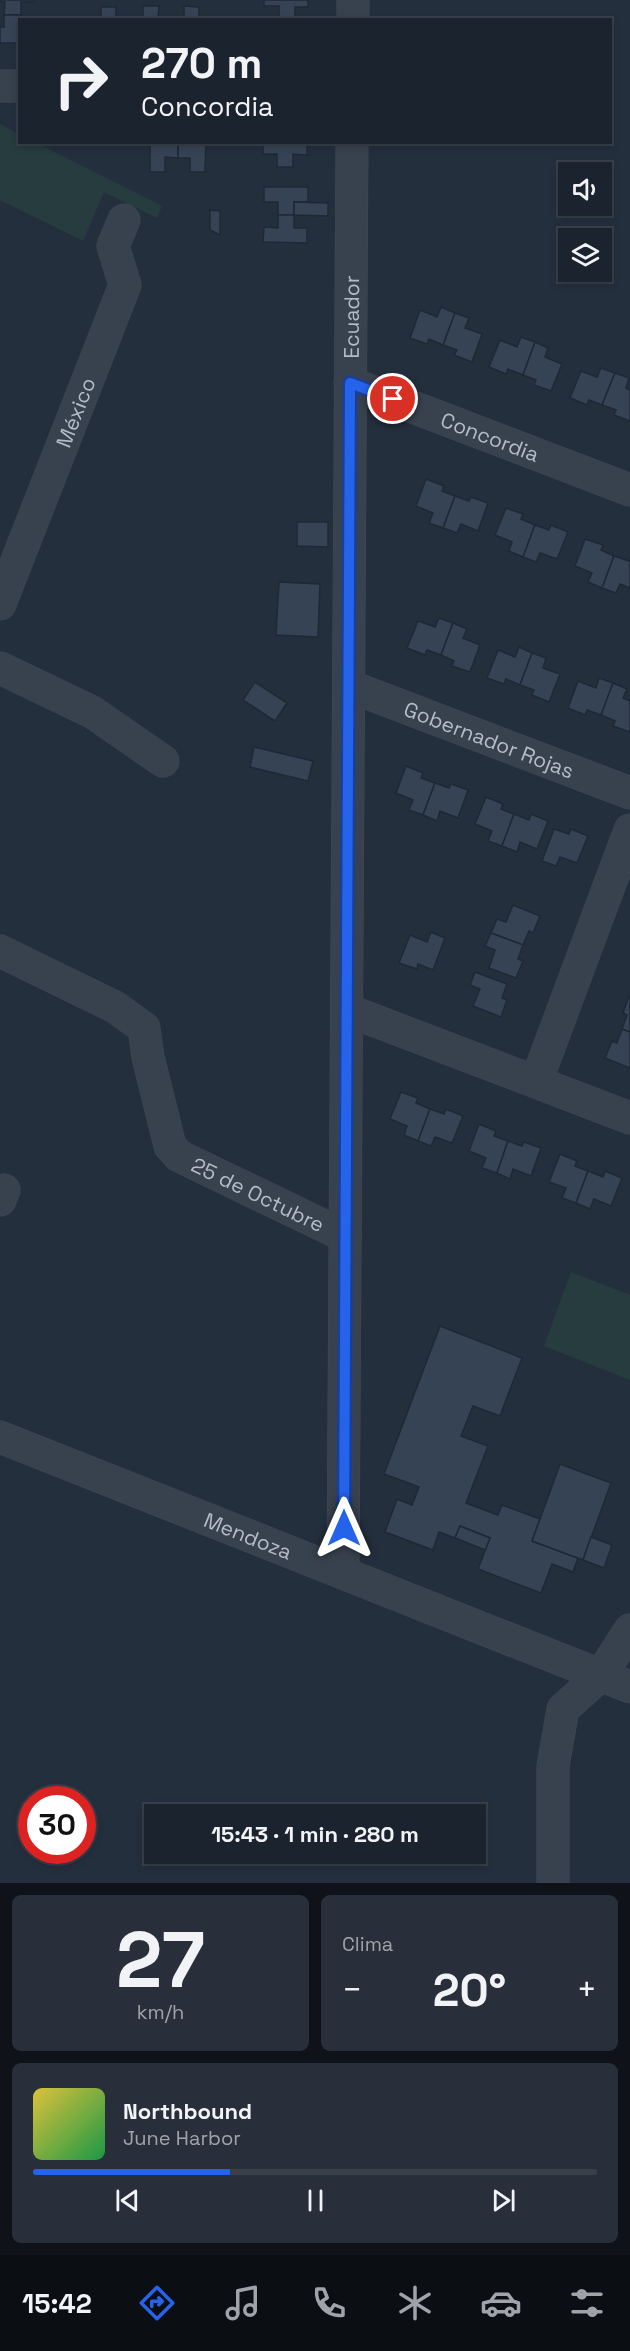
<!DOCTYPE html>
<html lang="es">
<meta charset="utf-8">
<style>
body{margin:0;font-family:"Space Grotesk",sans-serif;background:#282f3a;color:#f1f3f6;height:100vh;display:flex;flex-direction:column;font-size:22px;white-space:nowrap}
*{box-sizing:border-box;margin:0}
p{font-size:20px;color:#a0a4aa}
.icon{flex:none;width:33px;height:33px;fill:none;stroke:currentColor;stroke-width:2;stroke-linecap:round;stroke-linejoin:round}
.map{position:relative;height:1883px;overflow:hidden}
.panel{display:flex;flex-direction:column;gap:12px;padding:12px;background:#0f1319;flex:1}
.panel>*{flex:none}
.top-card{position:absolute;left:18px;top:18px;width:594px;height:126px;border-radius:0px;box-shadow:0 3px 9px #0003,0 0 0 2px #39404a;background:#1b232e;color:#f1f3f6;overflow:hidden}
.controls{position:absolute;left:558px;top:162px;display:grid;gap:12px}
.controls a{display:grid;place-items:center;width:54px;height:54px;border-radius:0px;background:#1b232e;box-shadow:0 3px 9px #0003,0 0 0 2px #39404a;font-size:30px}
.speed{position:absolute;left:18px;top:1786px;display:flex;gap:12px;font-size:30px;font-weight:700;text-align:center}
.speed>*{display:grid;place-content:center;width:78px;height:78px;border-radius:50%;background:#1b232e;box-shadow:0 3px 9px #0003,0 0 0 2px #39404a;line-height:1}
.speed .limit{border:9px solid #d22;background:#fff;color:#111}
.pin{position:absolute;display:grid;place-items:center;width:51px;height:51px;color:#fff;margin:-26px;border:3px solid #fff;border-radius:50%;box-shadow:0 2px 6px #0007}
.me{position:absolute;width:66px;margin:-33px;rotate:0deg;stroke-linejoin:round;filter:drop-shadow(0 0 4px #0008)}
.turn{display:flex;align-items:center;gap:21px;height:126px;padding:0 24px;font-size:27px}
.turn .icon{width:78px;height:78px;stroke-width:2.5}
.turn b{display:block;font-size:42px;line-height:51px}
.big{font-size:45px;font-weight:700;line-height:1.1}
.panel .card{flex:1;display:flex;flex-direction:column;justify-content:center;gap:9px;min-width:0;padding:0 21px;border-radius:9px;background:#282f3a}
.panel .dial{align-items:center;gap:0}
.dial b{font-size:78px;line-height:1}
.song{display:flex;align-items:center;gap:18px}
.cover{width:72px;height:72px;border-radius:9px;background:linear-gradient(135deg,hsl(50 70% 55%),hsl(140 70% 35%))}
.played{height:6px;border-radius:3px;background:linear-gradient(90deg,#2563eb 35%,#39404a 35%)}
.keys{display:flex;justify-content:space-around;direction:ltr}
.heat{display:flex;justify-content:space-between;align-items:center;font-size:33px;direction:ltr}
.panel .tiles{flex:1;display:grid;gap:12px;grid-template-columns:1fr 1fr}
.card:last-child{grid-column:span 2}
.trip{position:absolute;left:144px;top:1804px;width:342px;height:60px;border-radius:0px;background:#1b232e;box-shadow:0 3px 9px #0003,0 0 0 2px #39404a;font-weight:700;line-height:60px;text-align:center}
.tab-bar{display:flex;height:96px;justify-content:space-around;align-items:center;background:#0b0e12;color:#a0a4aa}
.tab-bar .icon{width:42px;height:42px}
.tab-bar .active{color:#2563eb}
.tab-bar b{font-size:27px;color:#f1f3f6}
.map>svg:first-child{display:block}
.green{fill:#263c3f}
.building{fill:#364354;stroke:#1f2835;stroke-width:1.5}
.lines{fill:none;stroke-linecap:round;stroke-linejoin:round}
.street-casing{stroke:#414a57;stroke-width:33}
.street{stroke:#38414e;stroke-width:32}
.route-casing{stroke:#184099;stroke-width:15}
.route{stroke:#2563eb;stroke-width:10}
.labels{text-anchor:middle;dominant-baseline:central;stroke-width:6;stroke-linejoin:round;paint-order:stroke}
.street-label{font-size:21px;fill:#b4bcc9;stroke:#1d2633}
</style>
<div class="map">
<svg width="630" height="1883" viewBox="0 0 630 1883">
<rect width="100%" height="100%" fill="#242f3e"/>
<!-- green -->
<g class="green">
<polygon points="0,124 19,134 20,142 36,143 162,206 157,218 104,192 83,241 0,200"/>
<polygon points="571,1272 630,1295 630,1380 544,1346"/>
</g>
<!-- building -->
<g class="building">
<polygon points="0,0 34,0 34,2 21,2 21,15 4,15 5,2 0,2"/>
<polygon points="264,0 308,0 308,7 295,7 295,19 279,19 279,6 264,6"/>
<polygon points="143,6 159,6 158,19 171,20 143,20"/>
<polygon points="184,6 199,7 199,20 184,20"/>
<rect x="101" y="7" width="15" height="13"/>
<polygon points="4,15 21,15 20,43 0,43 0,27 4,27"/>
<polygon points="150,142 178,142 178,158 165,157 165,172 150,172"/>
<polygon points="178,142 206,142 205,172 190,172 190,158 178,158"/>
<polygon points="263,142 307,142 307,155 293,154 293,167 277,167 277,154 263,154"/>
<polygon points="264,187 308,187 308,202 294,202 294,215 278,215 278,202 264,202"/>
<polygon points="294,202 328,203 328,216 294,215"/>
<polygon points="210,210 220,211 220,235 210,230"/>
<polygon points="278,215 294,215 294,228 307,228 307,243 263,242 264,227 278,228"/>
<polygon points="441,307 455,313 443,345 429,339 427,344 410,338 420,310 437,317"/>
<polygon points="455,313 469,318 465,328 482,334 472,362 454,355 457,350 443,345"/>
<polygon points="521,337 535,342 523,375 508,369 506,374 489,367 500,340 517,347"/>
<polygon points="535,342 548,348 545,357 562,364 551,391 534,385 536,380 523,375"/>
<polygon points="601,368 615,373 602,405 589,400 587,405 570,398 581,371 597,377"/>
<polygon points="615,373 629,378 626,388 630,390 630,421 614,415 616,410 602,405"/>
<polygon points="426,479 444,486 442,491 455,496 443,528 429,523 433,513 416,506"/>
<polygon points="455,496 469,501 471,497 488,503 478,531 461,524 457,533 443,528"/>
<polygon points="506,508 523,514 521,519 535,525 523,557 509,551 512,542 495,535"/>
<polygon points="297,522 328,522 328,547 297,546"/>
<polygon points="535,525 549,530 551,525 568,532 557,559 540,553 536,562 523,557"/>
<polygon points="585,539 603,545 601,550 614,556 602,588 588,582 592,573 575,566"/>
<polygon points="614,556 629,561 630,557 630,588 620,584 616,593 602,588"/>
<polygon points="279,582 320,584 318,637 276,635"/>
<polygon points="439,618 453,623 441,655 427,650 425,655 407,648 418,621 435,627"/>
<polygon points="453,623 467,629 463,638 480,645 470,672 452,666 454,661 441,655"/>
<polygon points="519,647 532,653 520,685 506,679 504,684 487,678 498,650 515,657"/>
<polygon points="532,653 546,658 543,668 560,674 549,702 532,695 534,690 520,685"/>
<polygon points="599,678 613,683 601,715 587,710 585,715 568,708 578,681 596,688"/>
<polygon points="255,682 287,703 275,721 243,700"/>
<polygon points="613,683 627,689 623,698 630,701 630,732 613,726 615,721 601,715"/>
<polygon points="254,747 313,761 308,781 250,767"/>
<polygon points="406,766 423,773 421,778 435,783 423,815 409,810 413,800 396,793"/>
<polygon points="435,783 449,788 451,784 468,790 458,818 440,811 437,821 423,815"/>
<polygon points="486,797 503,804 501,809 514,814 502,846 488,841 492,831 475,824"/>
<polygon points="514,814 529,820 531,814 548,821 537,849 520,842 517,852 502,846"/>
<polygon points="554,829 569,834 571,829 588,836 577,863 560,857 556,866 542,861"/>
<polygon points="513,905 540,916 533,933 529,931 523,945 491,933 497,919 506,922"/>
<polygon points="431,932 445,938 433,970 418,964 417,969 399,963 410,935 427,942"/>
<polygon points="491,933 523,945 518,959 523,961 516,978 489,968 495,950 485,946"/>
<polygon points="475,972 507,984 502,998 507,1000 501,1017 473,1006 480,989 470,985"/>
<polygon points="629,996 630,996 630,1032 622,1029 627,1015 623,1013"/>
<polygon points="622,1029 630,1032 630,1068 605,1058 612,1041 617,1043"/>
<polygon points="401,1092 418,1098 416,1103 430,1109 418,1141 404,1135 407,1126 390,1119"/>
<polygon points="430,1109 444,1114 446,1109 463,1116 452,1143 435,1137 431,1146 418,1141"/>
<polygon points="479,1124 496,1131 494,1136 508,1141 497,1173 482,1168 486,1158 469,1151"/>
<polygon points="508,1141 522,1146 524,1142 541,1148 531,1176 513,1169 510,1179 497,1173"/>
<polygon points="560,1154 577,1161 575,1166 588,1171 576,1203 562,1198 566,1188 549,1182"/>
<polygon points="588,1171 603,1177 605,1171 622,1178 611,1206 594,1199 590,1209 576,1203"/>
<polygon points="440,1326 522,1358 500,1416 473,1406 461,1436 488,1446 466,1503 498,1515 502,1505 540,1519 532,1541 578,1558 573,1572 552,1564 541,1593 478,1569 490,1538 460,1526 455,1538 439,1532 433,1550 385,1532 397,1499 412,1505 419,1487 384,1474"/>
<polygon points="560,1464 611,1483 583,1560 532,1541"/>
<polygon points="460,1526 490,1538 485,1550 455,1538"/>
<polygon points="591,1537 612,1545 604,1568 583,1560"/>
</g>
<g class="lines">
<defs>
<g id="street">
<polyline points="353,20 353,0"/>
<polyline points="0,86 20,86"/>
<path id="s1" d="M350 383 630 490"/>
<path id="s2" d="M0 604 125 285 113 246 124 220"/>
<polyline points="0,668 92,712 163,761"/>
<path id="s3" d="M349 686 630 793"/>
<path id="s4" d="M0 951 115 1007 144 1028 148 1057 170 1146 179 1156 345 1236"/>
<polyline points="347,1010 630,1118"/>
<polyline points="536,1082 630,830"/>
<polyline points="0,1200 4,1190"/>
<path id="s5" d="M0 1437 630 1687"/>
<path id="s6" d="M343 1573 352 142"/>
<polyline points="553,1883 553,1766 563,1709 601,1675 630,1630"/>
</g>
</defs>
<!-- street casing -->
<use href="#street" class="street-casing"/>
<!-- street -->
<use href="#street" class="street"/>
</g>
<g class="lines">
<defs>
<polyline id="route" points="344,1528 350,383 393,399"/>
</defs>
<!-- route casing -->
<use href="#route" class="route-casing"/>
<!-- route -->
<use href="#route" class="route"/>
</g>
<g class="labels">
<!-- street labels -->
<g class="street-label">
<text stroke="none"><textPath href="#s6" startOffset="1256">Ecuador</textPath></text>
<text stroke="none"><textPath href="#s2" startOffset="206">México</textPath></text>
<text stroke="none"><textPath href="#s1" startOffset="150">Concordia</textPath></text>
<text stroke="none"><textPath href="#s3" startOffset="150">Gobernador Rojas</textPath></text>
<text stroke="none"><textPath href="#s4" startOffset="386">25 de Octubre</textPath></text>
<text stroke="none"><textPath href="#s5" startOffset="267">Mendoza</textPath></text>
</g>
</g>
</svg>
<div class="controls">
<a><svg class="icon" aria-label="sound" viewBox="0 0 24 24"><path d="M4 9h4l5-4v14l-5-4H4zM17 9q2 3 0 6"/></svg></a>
<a><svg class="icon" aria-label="layers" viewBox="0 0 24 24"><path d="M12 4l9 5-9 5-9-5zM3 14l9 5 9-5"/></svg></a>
</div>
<div class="speed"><div class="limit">30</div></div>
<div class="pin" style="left:393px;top:399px;background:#d93025"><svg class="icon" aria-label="arrive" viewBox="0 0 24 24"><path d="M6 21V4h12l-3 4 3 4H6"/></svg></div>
<svg class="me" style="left:344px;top:1528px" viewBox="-20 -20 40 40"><path d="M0-17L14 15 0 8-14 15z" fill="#2563eb" stroke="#fff" stroke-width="4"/></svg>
<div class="trip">15:43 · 1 min · 280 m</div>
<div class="top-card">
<div class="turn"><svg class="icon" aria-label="right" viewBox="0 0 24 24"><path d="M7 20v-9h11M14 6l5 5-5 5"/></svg><div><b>270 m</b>Concordia</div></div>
</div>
</div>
<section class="panel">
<div class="tiles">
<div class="card dial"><b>27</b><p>km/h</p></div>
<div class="card"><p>Clima</p>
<div class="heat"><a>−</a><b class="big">20°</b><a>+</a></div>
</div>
<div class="card">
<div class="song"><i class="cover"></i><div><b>Northbound</b><p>June Harbor</p></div></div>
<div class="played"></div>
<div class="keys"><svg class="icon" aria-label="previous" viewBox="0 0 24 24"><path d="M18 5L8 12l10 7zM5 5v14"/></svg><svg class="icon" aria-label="pause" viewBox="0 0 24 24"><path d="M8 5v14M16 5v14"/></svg><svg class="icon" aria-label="next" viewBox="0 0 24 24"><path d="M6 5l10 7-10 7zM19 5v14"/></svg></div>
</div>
</div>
</section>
<nav class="tab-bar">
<b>15:42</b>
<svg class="icon active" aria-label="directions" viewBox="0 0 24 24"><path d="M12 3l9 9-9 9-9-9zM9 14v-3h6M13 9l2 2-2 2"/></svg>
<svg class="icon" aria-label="music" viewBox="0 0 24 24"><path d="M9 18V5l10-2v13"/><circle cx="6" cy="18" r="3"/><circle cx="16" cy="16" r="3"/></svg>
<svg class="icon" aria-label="phone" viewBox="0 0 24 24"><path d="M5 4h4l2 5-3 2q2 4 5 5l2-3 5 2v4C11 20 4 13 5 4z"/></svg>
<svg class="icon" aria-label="climate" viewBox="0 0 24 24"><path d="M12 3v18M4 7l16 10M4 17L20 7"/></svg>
<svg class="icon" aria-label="car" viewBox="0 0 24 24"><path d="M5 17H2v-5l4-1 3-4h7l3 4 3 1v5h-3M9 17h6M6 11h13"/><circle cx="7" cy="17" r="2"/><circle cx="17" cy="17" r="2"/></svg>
<svg class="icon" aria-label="filters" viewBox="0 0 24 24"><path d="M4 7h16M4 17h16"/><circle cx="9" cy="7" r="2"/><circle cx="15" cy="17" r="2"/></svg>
</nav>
